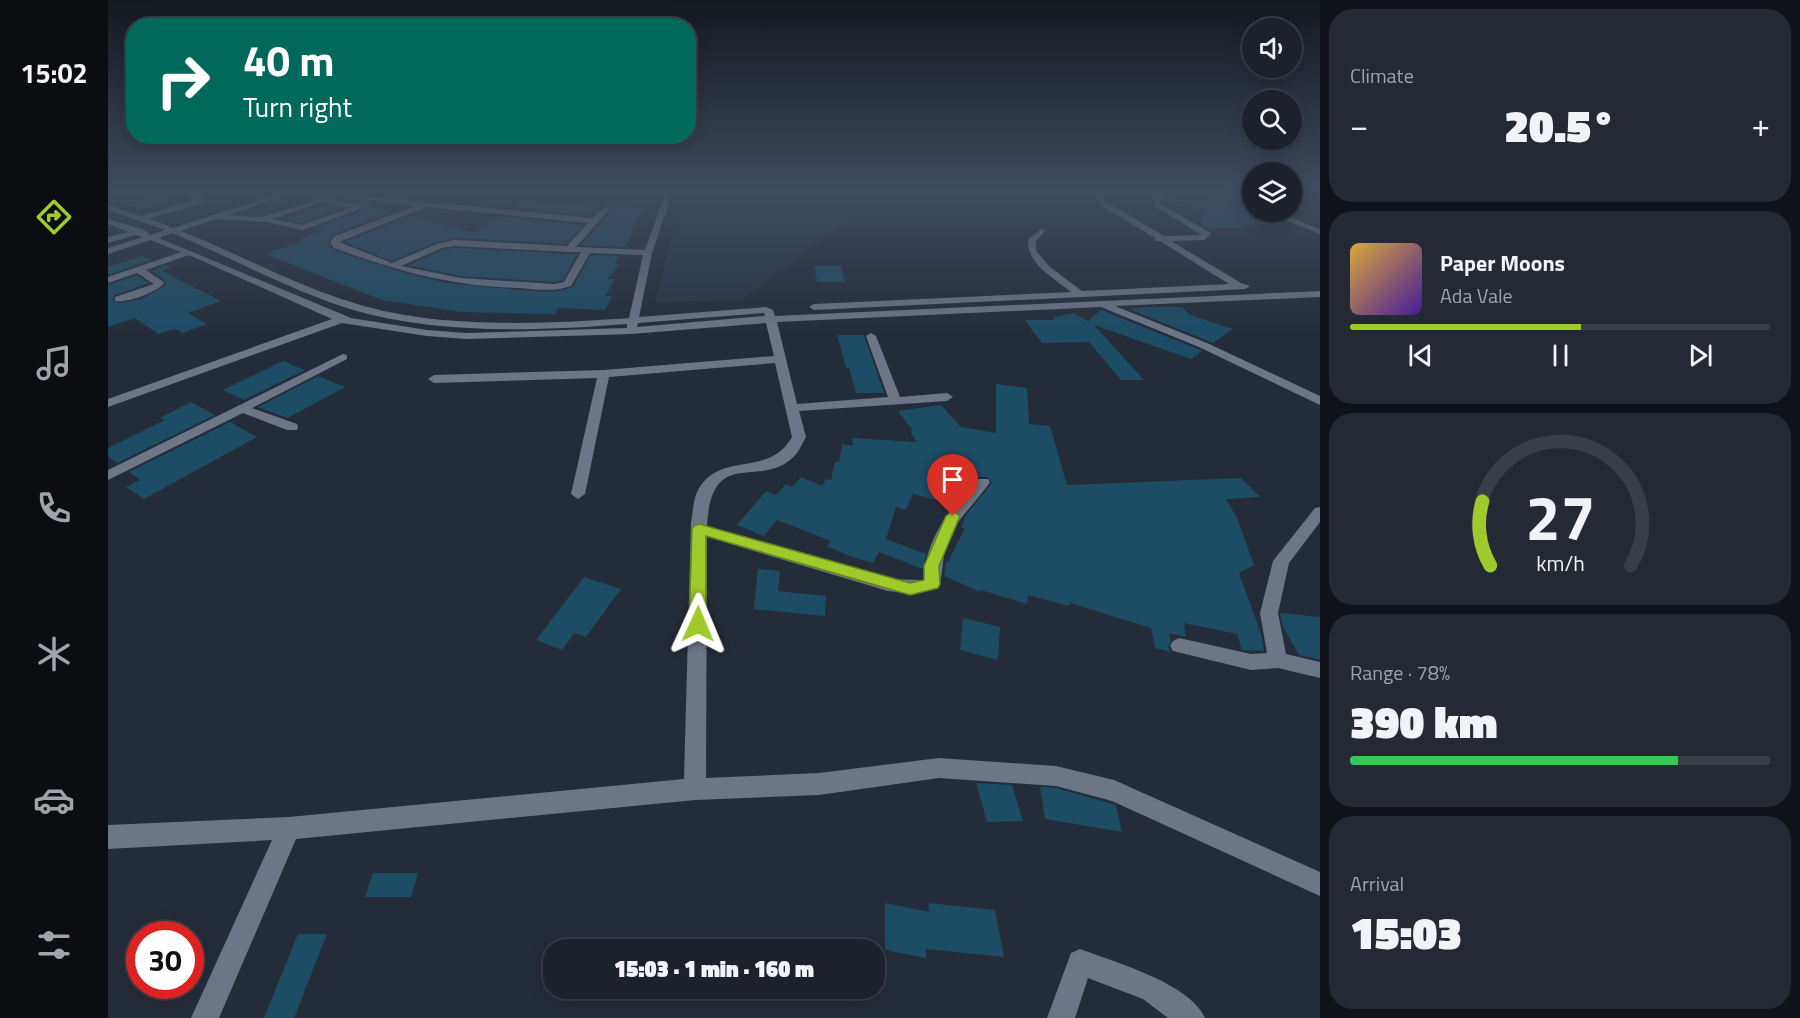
<!DOCTYPE html>
<meta charset="utf-8">
<style>
body{margin:0;font-family:"Titillium Web",sans-serif;background:#252933;color:#f1f3f6;height:100vh;display:flex;flex-direction:column;font-size:22px;white-space:nowrap}
*{box-sizing:border-box;margin:0}
p{font-size:20px;color:#a0a3a9}
.icon{flex:none;width:33px;height:33px;fill:none;stroke:currentColor;stroke-width:2;stroke-linecap:round;stroke-linejoin:round}
.map{position:relative;flex:1;overflow:hidden}
.side{display:flex;flex-direction:column;gap:9px;padding:9px;background:#0f1218;width:480px}
.side>*{flex:none}
.top-card{position:absolute;left:18px;top:18px;width:570px;height:126px;border-radius:24px;box-shadow:0 3px 15px #0003,0 0 0 2px #3a3e47;background:#00695c;color:#fff;overflow:hidden}
.tools{position:absolute;left:1134px;top:18px;display:grid;gap:12px}
.tools a{display:grid;place-items:center;width:60px;height:60px;border-radius:50%;background:#1c212b;box-shadow:0 3px 15px #0003,0 0 0 2px #3a3e47;font-size:30px}
.speed{position:absolute;left:18px;top:921px;display:flex;gap:12px;font-size:30px;font-weight:700;text-align:center}
.speed>*{display:grid;place-content:center;width:78px;height:78px;border-radius:50%;background:#1c212b;box-shadow:0 3px 15px #0003,0 0 0 2px #3a3e47;line-height:1}
.speed .limit{border:9px solid #d22;background:#fff;color:#111}
.pin{position:absolute;display:grid;place-items:center;width:51px;height:51px;color:#fff;margin:-62px -26px;border-radius:50% 50% 50% 0;rotate:-45deg;box-shadow:0 0 6px #0007}
.pin .icon{rotate:45deg}
.me{position:absolute;width:66px;margin:-33px;rotate:1deg;stroke-linejoin:round;filter:drop-shadow(0 0 4px #0008)}
.turn{display:flex;align-items:center;gap:21px;height:126px;padding:0 18px;font-size:27px}
.turn .icon{width:78px;height:78px;stroke-width:2.5}
.turn b{display:block;font-size:42px;line-height:51px}
.big{font-size:45px;font-weight:800;line-height:1.1}
.side .widget{flex:1;display:flex;flex-direction:column;justify-content:center;gap:9px;min-width:0;padding:0 21px;border-radius:24px;background:#252933}
.side .dial{align-items:center;gap:0}
.dial svg{height:156px;overflow:visible;fill:none;stroke:#3a3e47;stroke-width:7;stroke-linecap:round;text-anchor:middle}
.dial text{fill:#f1f3f6;stroke:none}
.song{display:flex;align-items:center;gap:18px}
.cover{width:72px;height:72px;border-radius:9px;background:linear-gradient(135deg,hsl(40 70% 55%),hsl(260 70% 35%))}
.played{height:6px;border-radius:3px;background:linear-gradient(90deg,#9fca2c 55%,#3a3e47 55%)}
.keys{display:flex;justify-content:space-around;direction:ltr}
.heat{display:flex;justify-content:space-between;align-items:center;font-size:33px;direction:ltr}
.charge{height:9px;border-radius:4px;background:linear-gradient(90deg,#34c759 78%,#3a3e47 0)}
.trip{position:absolute;left:435px;top:939px;width:342px;height:60px;border-radius:24px;background:#1c212b;box-shadow:0 3px 15px #0003,0 0 0 2px #3a3e47;font-weight:800;line-height:60px;text-align:center}
main{display:flex;flex:1;min-height:0}
.menu{display:flex;flex-direction:column;width:108px;justify-content:space-around;align-items:center;background:#0b0d11;color:#a0a3a9}
.menu .icon{width:42px;height:42px}
.menu .selected{color:#9fca2c}
.menu b{font-size:27px;color:#f1f3f6}
.map>svg:first-child{display:block}
.built{fill:#2a3447}
.building{fill:#1d4c65}
.lines{fill:none;stroke-linecap:round;stroke-linejoin:round}
.minor{fill:#6d7686;fill-rule:evenodd}
.route{fill:#9fca2c;stroke:#67831d;stroke-width:1.5}
</style>
<main>
<nav class="menu">
<b>15:02</b>
<svg class="icon selected" aria-label="directions" viewBox="0 0 24 24"><path d="M12 3l9 9-9 9-9-9zM9 14v-3h6M13 9l2 2-2 2"/></svg>
<svg class="icon" aria-label="music" viewBox="0 0 24 24"><path d="M9 18V5l10-2v13"/><circle cx="6" cy="18" r="3"/><circle cx="16" cy="16" r="3"/></svg>
<svg class="icon" aria-label="phone" viewBox="0 0 24 24"><path d="M5 4h4l2 5-3 2q2 4 5 5l2-3 5 2v4C11 20 4 13 5 4z"/></svg>
<svg class="icon" aria-label="climate" viewBox="0 0 24 24"><path d="M12 3v18M4 7l16 10M4 17L20 7"/></svg>
<svg class="icon" aria-label="car" viewBox="0 0 24 24"><path d="M5 17H2v-5l4-1 3-4h7l3 4 3 1v5h-3M9 17h6M6 11h13"/><circle cx="7" cy="17" r="2"/><circle cx="17" cy="17" r="2"/></svg>
<svg class="icon" aria-label="filters" viewBox="0 0 24 24"><path d="M4 7h16M4 17h16"/><circle cx="9" cy="7" r="2"/><circle cx="15" cy="17" r="2"/></svg>
</nav>
<div class="map">
<svg width="1212" height="1018" viewBox="0 0 1212 1018">
<rect width="100%" height="100%" fill="#252c39"/>
<!-- built -->
<polygon class="built" points="587,191 780,191 634,299 547,303 564,236"/>
<!-- building -->
<g class="building">
<polygon points="0,191 38,191 64,199 34,209 0,201"/>
<polygon points="259,191 265,191 264,194 255,196 258,201 263,203 262,207 284,212 226,234 220,242 225,250 294,272 338,283 436,292 452,291 465,287 483,255 511,256 506,264 512,264 499,279 507,279 497,296 504,296 497,310 450,308 447,314 354,312 274,300 157,254 195,241 190,240 213,231 206,228 253,211 254,204 235,199"/>
<polygon points="1028,191 1049,191 1044,195 1043,202 1027,200"/>
<polygon points="1066,191 1103,191 1175,224 1100,229 1093,224 1093,210 1055,203 1055,199"/>
<polygon points="419,201 441,203 495,206 483,216 406,208"/>
<polygon points="218,205 233,208 194,223 177,218"/>
<polygon points="503,206 537,208 526,224 528,224 522,231 526,231 517,247 473,245 503,212"/>
<polygon points="301,216 366,232 392,217 475,225 458,244 347,238 328,242 284,261 237,242"/>
<polygon points="347,248 461,254 469,254 455,280 447,282 353,276 300,265 335,250"/>
<polygon points="33,256 43,260 0,275 0,267"/>
<polygon points="58,265 64,267 54,271 113,301 80,313 99,324 75,333 67,329 50,334 27,318 0,327 0,285 29,275 41,283 6,295 5,301 12,303 34,299 58,285 56,279 43,271"/>
<polygon points="706,266 733,266 737,282 709,282"/>
<polygon points="1037,307 1074,307 1082,315 1125,329 1105,343 1021,309"/>
<polygon points="993,310 1090,349 1094,351 1083,359 986,325 1036,380 1013,380 981,342 934,343 917,320 947,320 945,317 966,313 980,321"/>
<polygon points="729,335 756,335 776,393 748,393 741,368 738,368"/>
<polygon points="175,361 197,370 136,400 115,390"/>
<polygon points="210,376 237,387 180,418 150,407"/>
<polygon points="888,384 919,388 921,424 942,426 959,485 1133,478 1152,497 1118,499 1129,518 1146,565 1131,573 1153,634 1156,651 1134,650 1129,634 1076,623 1078,637 1061,633 1063,641 1060,647 1063,652 1047,648 1043,628 962,603 961,606 920,595 919,604 873,590 872,592 836,576 838,561 840,562 857,528 853,527 858,515 884,483 880,477 868,477 845,504 805,494 798,510 788,507 778,539 818,554 815,569 771,552 765,563 741,556 719,546 723,541 669,520 656,536 629,525 658,491 668,495 678,484 684,487 693,477 714,486 718,479 723,480 727,462 731,462 734,444 745,446 744,438 809,442 802,431 805,431 790,411 833,405 853,427 888,433"/>
<polygon points="83,402 107,415 9,463 0,456 0,448 57,420 52,418"/>
<polygon points="122,422 149,437 36,499 18,487 32,480 21,472"/>
<polygon points="650,569 672,571 670,591 718,596 717,616 646,609"/>
<polygon points="476,577 513,589 478,637 466,633 454,650 428,640"/>
<polygon points="1172,613 1212,617 1212,660 1191,655 1175,627"/>
<polygon points="855,618 892,627 890,660 852,650"/>
<polygon points="868,783 904,785 915,821 879,822"/>
<polygon points="932,787 948,788 1008,805 1014,832 937,819"/>
<polygon points="265,873 310,873 303,897 257,897"/>
<polygon points="777,903 821,912 820,903 887,910 896,957 818,949 818,958 777,950"/>
<polygon points="190,934 219,934 186,1018 156,1018"/>
</g>
<g class="lines">
<!-- minor -->
<g class="minor">
<path d="M69 191H80L97 198 90 205 41 218 65 228 180 191H192L120 215 154 217 215 198 252 205V209L195 230 158 222 108 219 73 231C131 254 188 286 249 304 331 329 436 324 521 318L535 255 482 253 463 286 452 289C438 291 424 289 410 288 343 286 289 271 226 248L222 242 227 236 307 206 260 200 257 196 484 218 498 206 502 208 501 210 468 247 537 250 558 191H565L544 253 531 317 658 307 665 310 667 316 1212 291V297L1007 306 1099 343 1212 396V405L1091 347 993 307 669 322 689 404 780 397 758 336 763 333 768 336 792 397 839 393 845 397 839 401 691 411 698 437C695 442 692 449 689 453 655 494 604 441 599 526L780 579 813 580H816C817 538 843 508 870 479H880L882 482C868 503 848 519 839 543 834 557 835 579 830 588L808 594 780 591 599 537 598 778 711 773 831 758 948 766 1006 780 1212 872V896L1004 801 948 786 831 778 711 795 587 800 188 839 111 1018H83L164 840 0 849V825L181 817 576 779 583 523C585 512 585 500 590 490 612 450 662 478 684 437L667 363 501 377 477 494 470 499 463 494 489 378 326 383 320 379 326 375 496 370 666 356 658 323 523 334 358 339 319 336 234 323 0 407V399L224 319 81 255 38 270 54 281 56 283C48 293 19 303 7 301V297L46 284 29 273 0 283V277L73 252 42 240 0 254V248L35 237 28 235 0 243V237L20 232 0 224V219L34 229 43 235 57 230 0 210V205L33 216 88 199ZM215 202 241 208 194 225 165 219ZM318 207 480 223 459 246 347 240 329 244 284 263 231 242ZM64 233C123 257 181 290 242 309 329 335 429 331 519 324V328L358 333 319 330 243 318 51 238ZM347 246 461 252H473L456 282 447 284 353 278 293 266 334 248ZM656 313 657 316 529 327 530 323Z"/>
<path d="M986 191H993L997 201 1056 236 1094 235 1045 205 1046 195 1055 191H1064L1053 198V204L1103 233 1097 240 1063 241 1133 283 1142 286 1137 289 706 310 701 307 706 304 963 292C946 278 919 264 920 240L933 229 937 231 928 241V251L942 267 974 291 1121 284 1052 241H1047V238L991 204Z"/>
<polygon points="1110,191 1120,191 1144,201 1144,206"/>
<polygon points="1158,212 1168,212 1212,229 1212,234"/>
<polygon points="235,354 239,355 239,359 144,408 189,424 190,427 189,430 179,430 135,413 0,480 0,470"/>
<polygon points="1212,507 1212,522 1181,563 1170,613 1178,654 1212,662 1212,678 1170,668 1143,670 1065,651 1062,646 1065,641 1071,638 1143,654 1159,653 1152,613 1165,561 1207,508"/>
<path d="M972 949C1006 962 1082 983 1097 1018H1060L1035 999 980 978 967 1018H939L963 953Z"/>
</g>
</g>
<!-- sky -->
<linearGradient id="sky" x2="0" y2="1"><stop stop-color="#14181f"/><stop offset="0.57" stop-color="#404b5f"/><stop offset="1" stop-color="#404b5f" stop-opacity="0"/></linearGradient>
<rect width="1212" height="334" fill="url(#sky)"/>
<!-- route -->
<polygon class="route" points="845,511 852,516 831,566 832,584 830,588 802,595 598,536 598,624 595,628 590,630 584,628 581,624 584,529 586,526 591,524 802,583 816,580 816,566 838,516"/>
</svg>
<div class="tools">
<a><svg class="icon" aria-label="sound" viewBox="0 0 24 24"><path d="M4 9h4l5-4v14l-5-4H4zM17 9q2 3 0 6"/></svg></a>
<a><svg class="icon" aria-label="search" viewBox="0 0 24 24"><circle cx="10" cy="10" r="6"/><path d="M15 15l6 6"/></svg></a>
<a><svg class="icon" aria-label="layers" viewBox="0 0 24 24"><path d="M12 4l9 5-9 5-9-5zM3 14l9 5 9-5"/></svg></a>
</div>
<div class="speed"><div class="limit">30</div></div>
<div class="pin" style="left:845px;top:516px;background:#d93025"><svg class="icon" aria-label="arrive" viewBox="0 0 24 24"><path d="M6 21V4h12l-3 4 3 4H6"/></svg></div>
<svg class="me" style="left:590px;top:624px" viewBox="-20 -20 40 40"><path d="M0-17L14 15 0 8-14 15z" fill="#9fca2c" stroke="#fff" stroke-width="4"/></svg>
<div class="trip">15:03 · 1 min · 160 m</div>
<div class="top-card">
<div class="turn"><svg class="icon" aria-label="right" viewBox="0 0 24 24"><path d="M7 20v-9h11M14 6l5 5-5 5"/></svg><div><b>40 m</b>Turn right</div></div>
</div>
</div>
<section class="side">
<div class="widget"><p>Climate</p>
<div class="heat"><a>−</a><b class="big">20.5°</b><a>+</a></div>
</div>
<div class="widget">
<div class="song"><i class="cover"></i><div><b>Paper Moons</b><p>Ada Vale</p></div></div>
<div class="played"></div>
<div class="keys"><svg class="icon" aria-label="previous" viewBox="0 0 24 24"><path d="M18 5L8 12l10 7zM5 5v14"/></svg><svg class="icon" aria-label="pause" viewBox="0 0 24 24"><path d="M8 5v14M16 5v14"/></svg><svg class="icon" aria-label="next" viewBox="0 0 24 24"><path d="M6 5l10 7-10 7zM19 5v14"/></svg></div>
</div>
<div class="widget dial"><svg viewBox="0 0 100 80">
<path d="M14 69A42 42 0 1 1 86 69"/>
<path d="M14 69A42 42 0 0 1 10 36" stroke="#9fca2c"/>
<text x="50" y="56" font-size="32" font-weight="700">27</text>
<text x="50" y="72" font-size="11">km/h</text>
</svg></div>
<div class="widget"><p>Range · 78%</p><b class="big">390 km</b><div class="charge"></div></div>
<div class="widget"><p>Arrival</p><b class="big">15:03</b></div>
</section>
</main>
